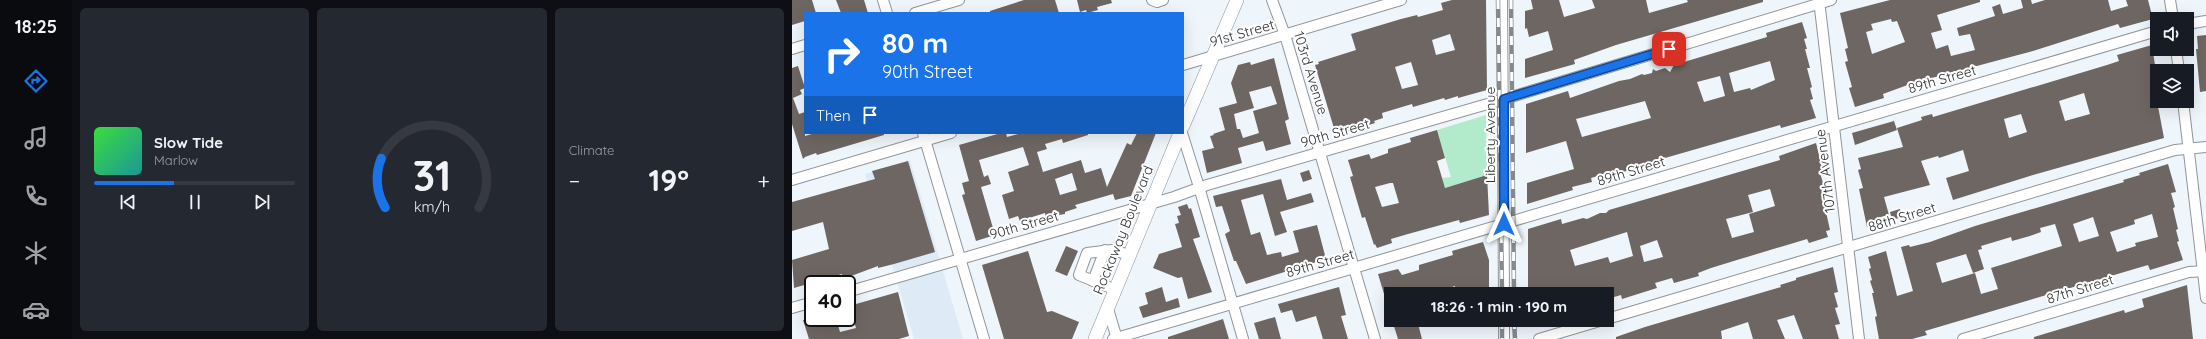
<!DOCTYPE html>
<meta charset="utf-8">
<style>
body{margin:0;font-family:Quicksand,sans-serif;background:#242831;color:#f1f3f6;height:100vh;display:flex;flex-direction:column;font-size:15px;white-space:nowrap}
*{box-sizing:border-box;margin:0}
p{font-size:13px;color:#9ea1a6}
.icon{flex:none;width:22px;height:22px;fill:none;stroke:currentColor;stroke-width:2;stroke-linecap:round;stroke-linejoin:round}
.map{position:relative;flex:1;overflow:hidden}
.sheet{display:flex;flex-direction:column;gap:8px;padding:8px;background:#0d0f14;width:720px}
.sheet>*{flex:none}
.top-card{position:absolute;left:12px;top:12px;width:380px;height:122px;border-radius:0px;box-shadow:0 4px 16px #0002;background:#1a73e8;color:#fff;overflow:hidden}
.controls{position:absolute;left:1358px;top:12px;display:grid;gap:8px}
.controls a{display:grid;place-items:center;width:44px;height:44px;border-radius:0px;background:#171b24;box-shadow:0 4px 16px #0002;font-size:20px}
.speed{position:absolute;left:12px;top:275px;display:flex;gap:8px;font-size:20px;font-weight:700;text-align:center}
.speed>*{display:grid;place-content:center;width:52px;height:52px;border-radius:50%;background:#171b24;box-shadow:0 4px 16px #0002;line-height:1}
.speed .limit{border:2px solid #111;border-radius:6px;background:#fff;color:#111}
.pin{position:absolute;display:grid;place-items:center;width:34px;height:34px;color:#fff;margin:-17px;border-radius:8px;box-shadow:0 2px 6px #0006}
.me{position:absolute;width:44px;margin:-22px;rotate:0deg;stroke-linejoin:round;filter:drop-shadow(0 0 3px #0008)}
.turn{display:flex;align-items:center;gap:14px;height:84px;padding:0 12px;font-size:18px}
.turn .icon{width:52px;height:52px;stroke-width:2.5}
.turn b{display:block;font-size:28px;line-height:34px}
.then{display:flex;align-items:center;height:38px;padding:0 12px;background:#0003;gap:8px;font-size:15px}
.big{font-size:30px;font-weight:700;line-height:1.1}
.sheet .card{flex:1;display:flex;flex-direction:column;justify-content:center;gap:6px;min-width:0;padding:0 14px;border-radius:6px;background:#242831}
.sheet .dial{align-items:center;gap:0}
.dial svg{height:104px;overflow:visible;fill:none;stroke:#363941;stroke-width:7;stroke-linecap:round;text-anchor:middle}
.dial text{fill:#f1f3f6;stroke:none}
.song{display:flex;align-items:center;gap:12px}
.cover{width:48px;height:48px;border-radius:6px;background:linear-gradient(135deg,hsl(120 70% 55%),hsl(180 70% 35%))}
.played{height:4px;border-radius:2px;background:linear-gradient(90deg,#1a73e8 40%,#363941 40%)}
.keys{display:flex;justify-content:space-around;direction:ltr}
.heat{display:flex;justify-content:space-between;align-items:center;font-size:22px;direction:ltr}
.sheet .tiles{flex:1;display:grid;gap:8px;grid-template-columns:repeat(3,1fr)}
.trip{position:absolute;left:592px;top:287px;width:230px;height:40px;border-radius:0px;background:#171b24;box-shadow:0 4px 16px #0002;font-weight:700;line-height:40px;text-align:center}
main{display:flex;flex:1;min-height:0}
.tab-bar{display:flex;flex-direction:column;width:72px;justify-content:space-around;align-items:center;background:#090b0e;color:#9ea1a6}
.tab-bar .icon{width:28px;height:28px}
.tab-bar .active{color:#1a73e8}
.tab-bar b{font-size:18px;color:#f1f3f6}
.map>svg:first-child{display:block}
.built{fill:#deebf7}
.grass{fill:#b2eacc}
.building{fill:#6e6662;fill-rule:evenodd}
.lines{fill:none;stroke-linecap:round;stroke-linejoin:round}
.minor-casing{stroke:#8f959b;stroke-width:12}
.major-casing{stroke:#8f959b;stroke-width:14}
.minor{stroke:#fff;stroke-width:10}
.major{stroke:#fff;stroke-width:13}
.rail-casing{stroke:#84898d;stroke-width:4.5}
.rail{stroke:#fff;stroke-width:3;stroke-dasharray:9;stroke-linecap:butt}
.route-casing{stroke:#114b97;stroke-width:10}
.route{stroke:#1a73e8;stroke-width:7}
.labels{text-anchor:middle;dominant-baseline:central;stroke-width:4;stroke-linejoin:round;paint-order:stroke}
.street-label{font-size:14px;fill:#2f3134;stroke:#fff}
</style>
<main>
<nav class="tab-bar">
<b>18:25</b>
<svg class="icon active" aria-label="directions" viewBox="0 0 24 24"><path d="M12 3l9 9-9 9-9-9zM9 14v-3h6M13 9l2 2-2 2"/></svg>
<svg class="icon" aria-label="music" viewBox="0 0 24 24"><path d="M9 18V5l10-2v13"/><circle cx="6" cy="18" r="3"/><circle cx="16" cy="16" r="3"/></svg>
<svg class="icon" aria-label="phone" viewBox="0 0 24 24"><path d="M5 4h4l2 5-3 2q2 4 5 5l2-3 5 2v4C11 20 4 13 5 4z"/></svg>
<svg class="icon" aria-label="climate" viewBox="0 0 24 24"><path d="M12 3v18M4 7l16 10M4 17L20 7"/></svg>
<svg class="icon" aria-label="car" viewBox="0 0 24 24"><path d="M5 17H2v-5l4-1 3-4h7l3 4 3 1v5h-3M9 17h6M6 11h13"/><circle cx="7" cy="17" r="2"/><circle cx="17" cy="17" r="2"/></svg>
</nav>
<section class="sheet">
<div class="tiles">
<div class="card">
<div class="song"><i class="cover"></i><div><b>Slow Tide</b><p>Marlow</p></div></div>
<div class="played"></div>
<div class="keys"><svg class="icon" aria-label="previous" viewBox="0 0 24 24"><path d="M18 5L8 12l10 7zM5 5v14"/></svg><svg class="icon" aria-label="pause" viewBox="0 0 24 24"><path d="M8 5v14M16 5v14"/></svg><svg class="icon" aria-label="next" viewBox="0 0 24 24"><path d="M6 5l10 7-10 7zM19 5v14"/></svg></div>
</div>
<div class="card dial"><svg viewBox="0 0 100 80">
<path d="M14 69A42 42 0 1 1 86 69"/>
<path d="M14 69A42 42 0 0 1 11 31" stroke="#1a73e8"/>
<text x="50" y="56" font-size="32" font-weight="700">31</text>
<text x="50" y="72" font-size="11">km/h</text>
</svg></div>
<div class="card"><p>Climate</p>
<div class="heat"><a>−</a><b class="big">19°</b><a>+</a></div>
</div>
</div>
</section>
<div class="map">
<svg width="1414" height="339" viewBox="0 0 1414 339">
<rect width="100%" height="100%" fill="#eef5fb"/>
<!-- built -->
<polygon class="built" points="118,160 152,274 171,339 122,339 100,265 73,174"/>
<!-- grass -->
<polygon class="grass" points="694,115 695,175 653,188 650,178 659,177 645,130"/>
<!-- building -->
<g class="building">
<polygon points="0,0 20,0 24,13 13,13 13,21 0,25"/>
<polygon points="44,0 72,0 76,13 49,13"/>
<polygon points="232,0 263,0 267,13 198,13 198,11"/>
<polygon points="285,0 319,0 320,3 305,7 306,10 295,13 294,10 288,12"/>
<path d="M660 0H694L695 90 666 98V96L653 100 652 98 621 107 620 104 590 113 591 118 582 121 583 123 544 135 523 65 527 64 526 62 564 50 559 34 609 19 625 15 626 17 651 10 649 3ZM658 34 663 50 644 55 640 40ZM619 62 626 85 610 89 603 67Z"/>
<polygon points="739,0 767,0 772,17 803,8 800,0 854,0 857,13 896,2 895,0 971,0 971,2 824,45 782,60 783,64 733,78 733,59 761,50 756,31 737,37 735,28 733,29 733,11 741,9"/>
<path d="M1098 0H1188V2L1145 15 1150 30 1139 33 1144 49 1156 45 1159 56 1183 50 1178 34 1167 36 1165 28 1203 16 1200 7 1208 4 1211 14 1231 8 1229 0H1239L1240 4 1253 0H1316L1319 11 1336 6 1334 0H1356L1361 19 1328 28 1326 24 1241 51 1121 83 1091 94 1092 98 1063 107 1057 88 1060 87 1053 62 1056 61 1053 49 1056 48 1048 13ZM1099 19 1100 22 1105 21 1113 42 1080 54 1074 32 1081 30 1079 24Z"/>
<path d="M1010 22 1015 38 1012 39 1015 49H1013L1018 68H1015L1020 87 1018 88 1021 99 1018 100 1024 118 989 128 988 125 866 160 823 175 822 171 799 178 800 182 780 187 781 190 735 204V183L782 169 774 141 734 153V104L776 91 778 98 827 81 838 79 850 74 852 75 860 73 861 69 864 71 873 68 878 72 882 65 975 37 974 33ZM978 61 983 80 959 90 958 88 942 92 937 73ZM928 76 933 96 912 102 905 82ZM853 101 859 118 790 137 784 119Z"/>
<polygon points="1414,35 1414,91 1408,92 1404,49 1406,49 1405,36"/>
<path d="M1360 45 1363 65H1361L1365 79V101L1372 138 1241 175 1161 200 1154 178 1177 171 1171 150 1147 158 1146 156 1129 161 1138 185 1092 197 1097 215 1085 218 1087 224 1075 227 1067 189 1071 188 1066 170 1069 169 1066 158 1111 147 1105 128 1130 120 1129 117 1140 114 1141 117 1315 65 1327 61 1325 55ZM1292 93 1298 114 1273 121 1267 101ZM1229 114 1235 132 1217 138 1212 119Z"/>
<path d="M482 58 497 119 493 121 499 144 474 151 471 141 446 148 450 163 415 173 410 151 422 148 418 136 422 135 421 134 433 130 427 108 445 103 439 83 446 65 458 62 459 65ZM479 86 485 104 461 111 467 133 451 138 448 129H445L442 114 462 108 457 92Z"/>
<polygon points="6,66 13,88 8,90 10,94 1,98 7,114 13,112 13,136 23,133 92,133 92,135 25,155 24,153 13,157 11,159 0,124 0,68"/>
<polygon points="1102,121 1105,130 1063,145 1060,133"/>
<path d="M645 130 653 158 645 161 653 188 695 175 697 215 668 223 667 220 616 234 599 239 600 243 585 248 583 244 582 245 573 217 570 218 558 177 561 176 556 160 577 154 579 159 596 153V149L619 142 618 138ZM598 183H601L607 203 590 207 583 187Z"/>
<path d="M209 133H214L215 137 230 133H296V135L271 143 270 139 253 144 255 149 245 152 251 172 289 160 293 173 309 168 315 187 335 143 339 145 345 133H364L339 196 323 200 321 194 283 205 285 208 273 212V214L254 217 253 213 237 218 238 221 229 224 226 216 217 219 210 195 222 191 216 172 237 165 231 147 187 160 192 177 196 175 199 184 189 187 203 235 184 241 170 195 173 194 170 183 177 181 167 145ZM280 173 285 190 268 195 263 179Z"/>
<path d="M1024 143 1031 172 1028 173 1032 186 1030 187 1034 202 1032 203 1038 230 1034 231 1036 237 1017 243 1015 239 945 260 919 268 906 273 907 276 882 283 880 278 863 283 865 288 830 299 829 295 815 299V294H736V229L769 219 770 224 791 218 795 219 808 213H814L817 210 988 160 987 156ZM978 189 983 206 957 214 962 232 940 238 934 219 961 212 956 195ZM835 232 841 256 818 263 816 257 783 266 778 250ZM865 240 871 257 852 262 848 246Z"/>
<polygon points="116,161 143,252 102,264 86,268 86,266 51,279 50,274 2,288 0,260 37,249 31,222 0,231 0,202 83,179 80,171"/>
<path d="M1376 164 1384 192 1379 193 1383 207 1381 208 1386 229 1384 230 1387 241 1385 242 1391 260 1358 270 1356 265 1160 323 1133 331 1135 335 1120 339H1087L1083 317 1085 316 1080 293H1082L1078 281 1080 280 1077 269 1079 268 1076 257 1094 251 1105 296 1121 291 1109 247 1117 245 1118 247 1138 242 1183 226 1332 182 1331 180 1348 175 1347 173ZM1360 214 1366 237 1343 243 1344 246 1325 252 1318 232 1343 224 1342 220ZM1301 217 1307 236 1287 242 1281 224ZM1263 224 1270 246 1199 268 1206 289 1189 294 1183 273 1150 283 1144 263 1174 254 1181 273 1192 269 1186 250 1190 249 1189 246 1219 237 1220 241 1238 236 1249 232 1248 228Z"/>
<polygon points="517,170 520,179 511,182 508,173"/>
<polygon points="489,179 495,200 519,193 522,202 488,212 495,232 483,236 471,194 449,200 459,235 468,232 475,255 489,252 490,257 507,252 501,231 525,225 534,259 454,284 444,261 442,261 433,234 438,231 430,206 424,207 421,196"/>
<polygon points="395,204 397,209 399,208 408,237 401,239 420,292 396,299 390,277 386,278 361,268 367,254 390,247 383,224 387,223 385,216 389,215 386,207"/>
<polygon points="1108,209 1110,217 1100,220 1098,212"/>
<polygon points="691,242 697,260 697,294 665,294 663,286 639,294 592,294 586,274 606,269 610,275 627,270 627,265 661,255 660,251"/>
<polygon points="274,246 286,251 275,276 263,271"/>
<polygon points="236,251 255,312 260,311 287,322 280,339 212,339 190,265"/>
<polygon points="1041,267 1046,292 1042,293 1046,307 1043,308 1048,324 1043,325 1047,339 1011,339 1002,315 985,320 993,339 961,339 956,322 929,331 930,339 824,339 824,337 853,327 989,287 988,285 1004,280 1004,278"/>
<polygon points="1395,285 1401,339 1242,339 1242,337 1332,310 1333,313 1352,307 1350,299"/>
<polygon points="370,287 374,302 386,298 388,307 351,318 347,307 356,304 353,293"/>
<polygon points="547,287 554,315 549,316 556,339 531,339 524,316 504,322 500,310 489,313 486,304"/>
<polygon points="106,292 117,336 107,339 17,339 11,320 44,318 48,332 64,328 57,306"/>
<polygon points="483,317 489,339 467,339 462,323"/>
<polygon points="431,319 437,339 376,339 376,337"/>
<polygon points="600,320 625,320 630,339 606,339"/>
</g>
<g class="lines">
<defs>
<g id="minor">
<polyline points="91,0 95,13"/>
<polyline points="360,0 365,2 371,0"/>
<polyline points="480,0 493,35 583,339"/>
<polyline points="710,0 712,294"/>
<polyline points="1027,0 1067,339"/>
<polyline points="1378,0 1381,19"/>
<polyline points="123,13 167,0"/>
<polyline points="1395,24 1414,21"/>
<polyline points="0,49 13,45"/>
<polyline points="1384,49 1387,71"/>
<polyline points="391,65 609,0"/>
<polyline points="1391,101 1414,298"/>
<polyline points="131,133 192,339"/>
<polyline points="390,133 407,187 451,339"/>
<polyline points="0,180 159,133"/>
<polyline points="301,281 313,250"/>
<polyline points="324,290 287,275 295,253 320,250 338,255"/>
<polyline points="55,292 382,197 415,185 699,103 1039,0"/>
<polyline points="0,308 21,302"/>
<polyline points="316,309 325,339"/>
<polyline points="815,319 1383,150 1414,147"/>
<polyline points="712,320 712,339"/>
<polyline points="321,339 1365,31"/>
<polyline points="747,339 811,320"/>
<polyline points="1171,339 1397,272 1414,271"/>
</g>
<g id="major">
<polyline points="391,126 445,0"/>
<polyline points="303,339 388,133"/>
</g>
</defs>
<!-- minor casing -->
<use href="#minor" class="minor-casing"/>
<!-- major casing -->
<use href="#major" class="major-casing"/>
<!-- minor -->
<use href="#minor" class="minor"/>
<!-- major -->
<use href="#major" class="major"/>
<defs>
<g id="rail">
<polyline points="706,0 710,294"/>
<polyline points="719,0 722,294"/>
<polyline points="710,320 710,339"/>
<polyline points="722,320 723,339"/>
</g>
</defs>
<!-- rail casing -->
<use href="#rail" class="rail-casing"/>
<!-- rail -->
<use href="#rail" class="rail"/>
</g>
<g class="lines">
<defs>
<polyline id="route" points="712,224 712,99 877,49"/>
</defs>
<!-- route casing -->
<use href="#route" class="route-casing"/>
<!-- route -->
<use href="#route" class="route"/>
</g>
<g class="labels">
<!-- street labels -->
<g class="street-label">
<text transform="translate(450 33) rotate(-16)">91st Street</text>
<text transform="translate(519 73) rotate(73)">103rd Avenue</text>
<text transform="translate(1150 79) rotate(-16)">89th Street</text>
<text transform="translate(543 133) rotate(-16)">90th Street</text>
<text transform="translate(698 135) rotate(-90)">Liberty Avenue</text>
<text transform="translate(839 171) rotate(-17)">89th Street</text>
<text transform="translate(1033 171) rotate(-97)">107th Avenue</text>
<text transform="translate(1110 217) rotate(-17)">88th Street</text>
<text transform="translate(232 225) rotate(-16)">90th Street</text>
<text transform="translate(331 230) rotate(-68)">Rockaway Boulevard</text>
<text transform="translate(528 263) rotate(-16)">89th Street</text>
<text transform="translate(1288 289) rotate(-17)">87th Street</text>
</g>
</g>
</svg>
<div class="controls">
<a><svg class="icon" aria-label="sound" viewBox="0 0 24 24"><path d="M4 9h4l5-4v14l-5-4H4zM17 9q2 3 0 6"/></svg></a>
<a><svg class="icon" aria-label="layers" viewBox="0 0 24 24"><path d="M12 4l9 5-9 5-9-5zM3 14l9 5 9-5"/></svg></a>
</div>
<div class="speed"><div class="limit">40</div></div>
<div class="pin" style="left:877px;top:49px;background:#d93025"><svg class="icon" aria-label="arrive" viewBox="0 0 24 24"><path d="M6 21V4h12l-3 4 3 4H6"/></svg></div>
<svg class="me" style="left:712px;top:224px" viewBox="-20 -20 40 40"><path d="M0-17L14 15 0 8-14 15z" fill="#1a73e8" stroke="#fff" stroke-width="4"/></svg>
<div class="trip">18:26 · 1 min · 190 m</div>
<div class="top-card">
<div class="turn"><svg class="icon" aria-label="right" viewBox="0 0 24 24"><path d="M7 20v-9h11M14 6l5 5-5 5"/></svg><div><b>80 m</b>90th Street</div></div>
<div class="then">Then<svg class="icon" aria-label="arrive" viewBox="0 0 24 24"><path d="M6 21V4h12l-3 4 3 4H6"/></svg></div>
</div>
</div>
</main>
